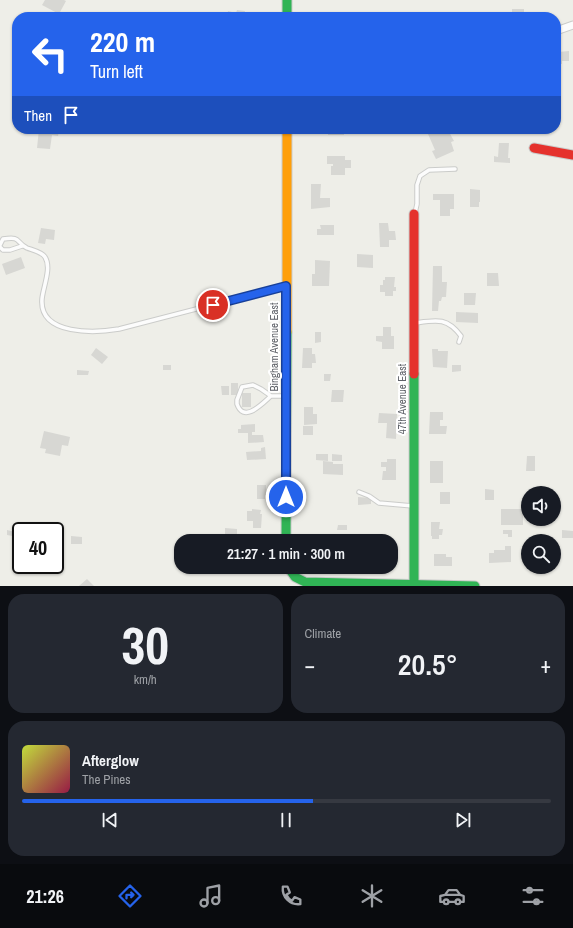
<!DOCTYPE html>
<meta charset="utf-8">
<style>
body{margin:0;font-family:"Archivo Narrow",sans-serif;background:#242831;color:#f1f3f6;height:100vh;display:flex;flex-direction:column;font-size:15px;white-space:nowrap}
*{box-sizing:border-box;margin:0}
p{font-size:13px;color:#9ea1a6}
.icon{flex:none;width:22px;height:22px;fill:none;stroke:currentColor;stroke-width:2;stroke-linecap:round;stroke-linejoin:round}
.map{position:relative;height:586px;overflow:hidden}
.panel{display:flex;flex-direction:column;gap:8px;padding:8px;background:#0d0f14;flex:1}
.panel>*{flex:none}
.hud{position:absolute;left:12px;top:12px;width:549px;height:122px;border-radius:16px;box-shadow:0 1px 3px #0004;background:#2563eb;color:#fff;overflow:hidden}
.controls{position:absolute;left:521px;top:486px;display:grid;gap:8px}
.controls a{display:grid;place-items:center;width:40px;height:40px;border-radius:50%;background:#171b24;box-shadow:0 1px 3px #0004;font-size:20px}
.speed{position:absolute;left:12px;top:522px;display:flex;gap:8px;font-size:20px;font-weight:700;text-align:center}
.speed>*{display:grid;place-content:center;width:52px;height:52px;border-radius:50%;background:#171b24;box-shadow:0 1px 3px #0004;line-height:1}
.speed .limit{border:2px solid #111;border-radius:6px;background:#fff;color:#111}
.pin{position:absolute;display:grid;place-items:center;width:34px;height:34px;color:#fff;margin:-17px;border:2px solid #fff;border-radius:50%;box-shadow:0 1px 4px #0007}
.me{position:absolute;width:44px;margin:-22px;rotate:0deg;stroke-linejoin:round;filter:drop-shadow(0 0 3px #0008)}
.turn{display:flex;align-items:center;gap:14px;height:84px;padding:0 12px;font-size:18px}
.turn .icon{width:52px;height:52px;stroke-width:2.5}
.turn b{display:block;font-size:28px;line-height:34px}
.then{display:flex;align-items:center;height:38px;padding:0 12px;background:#0003;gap:8px;font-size:15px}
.big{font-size:30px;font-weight:600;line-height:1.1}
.panel .widget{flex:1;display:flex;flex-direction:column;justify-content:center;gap:6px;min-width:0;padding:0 14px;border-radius:16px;background:#242831}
.panel .dial{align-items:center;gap:0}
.dial b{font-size:52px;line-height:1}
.song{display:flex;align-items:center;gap:12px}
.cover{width:48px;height:48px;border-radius:6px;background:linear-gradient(135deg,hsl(70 70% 55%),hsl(340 70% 35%))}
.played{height:4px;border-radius:2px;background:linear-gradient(90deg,#2563eb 55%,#363941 55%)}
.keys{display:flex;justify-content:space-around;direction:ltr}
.heat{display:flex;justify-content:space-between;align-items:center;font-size:22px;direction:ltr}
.panel .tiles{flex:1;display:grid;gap:8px;grid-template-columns:1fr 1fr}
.widget:last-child{grid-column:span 2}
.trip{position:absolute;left:174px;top:534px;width:224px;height:40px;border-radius:16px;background:#171b24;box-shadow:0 1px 3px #0004;font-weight:600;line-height:40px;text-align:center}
.tab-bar{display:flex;height:64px;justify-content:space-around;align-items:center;background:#090b0e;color:#9ea1a6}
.tab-bar .icon{width:28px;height:28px}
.tab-bar .active{color:#2563eb}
.tab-bar b{font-size:18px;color:#f1f3f6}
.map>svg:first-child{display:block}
.building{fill:#d7d7d3}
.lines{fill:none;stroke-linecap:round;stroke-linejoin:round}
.lane-casing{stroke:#cbccca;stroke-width:5.5}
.street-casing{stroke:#cbccca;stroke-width:9}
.fast-casing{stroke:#cacbca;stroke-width:11}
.slow-casing{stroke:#cacbca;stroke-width:11}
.jam-casing{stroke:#cacbca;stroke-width:11}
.lane{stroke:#fcfcfc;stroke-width:3.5}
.street{stroke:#fcfcfc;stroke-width:7}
.fast{stroke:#30b455;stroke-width:9}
.slow{stroke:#ff9f0a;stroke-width:9}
.jam{stroke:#e5322d;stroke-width:9}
.route-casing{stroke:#184099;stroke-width:10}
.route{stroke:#2563eb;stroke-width:7}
.labels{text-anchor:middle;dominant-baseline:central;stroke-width:4;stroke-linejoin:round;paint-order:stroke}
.street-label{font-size:11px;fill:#5d6067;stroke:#fff}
</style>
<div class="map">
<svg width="573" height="586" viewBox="0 0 573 586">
<rect width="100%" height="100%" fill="#eeeee8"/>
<!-- building -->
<g class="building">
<polygon points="45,0 64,0 66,1 59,14 42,5"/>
<rect x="512" y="9" width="12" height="8"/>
<polygon points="237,10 245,11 244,17 227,17 228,11 236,13"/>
<polygon points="556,39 558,39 558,52 569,51 569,61 562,61 562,64 556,64"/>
<polygon points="39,129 59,129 58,136 52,135 50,149 37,148"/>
<rect x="328" y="129" width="16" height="6"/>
<polygon points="439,129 441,129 443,134 449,132 454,141 451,142 454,151 436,159 432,151 435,150 428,134"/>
<polygon points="499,143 509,143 508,158 510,158 510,163 494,162 494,156 498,157"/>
<polygon points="327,156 345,156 345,160 351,160 351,168 345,168 345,175 331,175 331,166 333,166 333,164 327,164"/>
<polygon points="311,184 321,184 320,198 330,198 330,207 311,209"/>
<polygon points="470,189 480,190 480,202 479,202 479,207 470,207"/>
<polygon points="433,194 454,194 454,209 450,209 450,216 440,216 440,200 433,200"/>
<polygon points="379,223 388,223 389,231 395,231 396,240 389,240 389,247 380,247"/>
<polygon points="320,225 334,225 334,235 317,235 317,229 321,229"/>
<polygon points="41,228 55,230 54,240 46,239 45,244 38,243"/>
<polygon points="357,254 373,255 373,268 357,267"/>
<polygon points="21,257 25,268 6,275 2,264"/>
<polygon points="315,260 330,261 329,286 312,286 312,274 315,274"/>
<polygon points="433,266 442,266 442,282 447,282 446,297 442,297 441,301 439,301 438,311 432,311"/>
<polygon points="487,273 498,273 499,286 487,286"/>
<polygon points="385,277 395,277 394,287 396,287 396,291 393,291 393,296 385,296 385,292 380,292 380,285 383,285 383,280 385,280"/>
<polygon points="464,293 476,293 475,305 464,305"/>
<polygon points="456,312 478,313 478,323 456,322"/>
<polygon points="383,327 391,327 391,336 394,336 394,349 382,349 382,342 376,341 376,336 383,336"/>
<polygon points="315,332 321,332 321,342 315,343"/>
<polygon points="96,348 108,357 102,364 91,355"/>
<polygon points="303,348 312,348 312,354 315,354 316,363 312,363 312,368 302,368"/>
<polygon points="432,349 438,349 438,351 448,351 447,368 433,367"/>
<rect x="163" y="365" width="8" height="5"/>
<polygon points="452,365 461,365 461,371 452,372"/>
<polygon points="77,370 89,371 88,375 77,375"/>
<polygon points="324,374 331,374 330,381 324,381"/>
<rect x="231" y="383" width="7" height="12"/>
<polygon points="221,386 229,386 229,395 222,395"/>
<polygon points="332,390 344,390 343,402 331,402"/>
<rect x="242" y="393" width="9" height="14"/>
<polygon points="304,407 313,407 313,414 317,414 317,424 304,425"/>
<polygon points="430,412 443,412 443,420 440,420 440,426 447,426 446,434 429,434"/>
<polygon points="379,413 397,414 396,439 386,438 387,423 378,423"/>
<polygon points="255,424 255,432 252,432 252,435 263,435 264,442 248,443 248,433 238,433 238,429 241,429 241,425"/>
<rect x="303" y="426" width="10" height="9"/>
<polygon points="44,431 70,437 68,446 62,445 60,456 45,453 46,449 40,448"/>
<polygon points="265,447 266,459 247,460 246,452 261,451 261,448"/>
<polygon points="316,454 328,454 328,461 316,460"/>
<polygon points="332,454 342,455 342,461 332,461"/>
<polygon points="527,456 535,456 535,471 526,471"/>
<polygon points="387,459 396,459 396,480 382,480 383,471 386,471 386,467 381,467 381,462 387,462"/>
<polygon points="323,461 333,462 333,464 343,464 343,475 323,474"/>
<rect x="430" y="461" width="13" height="22"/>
<polygon points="257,485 266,485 266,495 265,495 265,499 257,499"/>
<polygon points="485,489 494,490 494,500 485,500"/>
<rect x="440" y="492" width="10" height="12"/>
<polygon points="358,497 371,498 371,504 358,505"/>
<polygon points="252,509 261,510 260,514 262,514 261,528 253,528 253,521 247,521 247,511 252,511"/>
<rect x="501" y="509" width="22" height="16"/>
<polygon points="431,522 440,522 439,529 443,529 442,535 439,535 439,539 432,539 432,536 431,536"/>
<polygon points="338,525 347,525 347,530 337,530"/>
<polygon points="225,528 237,529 237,537 225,536"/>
<polygon points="7,530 19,533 18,537 7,535"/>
<polygon points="503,530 512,530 512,537 508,537 508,534 503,534"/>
<polygon points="562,530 573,531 573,538 562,538"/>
<polygon points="71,536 82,537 82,544 71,544"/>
<polygon points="505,546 511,546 511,562 489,563 489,553 494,553 494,550 505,550"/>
<polygon points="434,554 446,554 446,557 452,557 452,566 434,566"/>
<polygon points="87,579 94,586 79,586"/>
</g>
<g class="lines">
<defs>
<g id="lane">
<polyline points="415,213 417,204 417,185 420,176 429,170 455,169"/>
<path d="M0 245 3 239C22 236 15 242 27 248 32 250 42 252 45 257 52 268 43 287 42 299 39 336 96 333 119 329L285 286"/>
<polyline points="0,247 3,250 10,250 22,246"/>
<path d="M415 323C436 320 447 317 461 336L459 342"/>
<path d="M271 396C263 403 244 424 237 404V400L242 387 253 385 261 389 271 396H285"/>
<polyline points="359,492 369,496 379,503 413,506"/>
</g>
<polyline id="street" points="556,31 573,25"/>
<g id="fast">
<polyline points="287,0 287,17"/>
<polyline points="414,374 414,584"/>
<polyline points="286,541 287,332"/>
<polyline points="288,567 295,577 305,582 475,586"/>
</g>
<polyline id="slow" points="287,332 287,129"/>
<g id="jam">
<polyline points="534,148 573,155"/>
<polyline points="414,214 414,374"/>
</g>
</defs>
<!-- lane casing -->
<use href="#lane" class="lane-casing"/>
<!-- street casing -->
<use href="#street" class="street-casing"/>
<!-- fast casing -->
<use href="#fast" class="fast-casing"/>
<!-- slow casing -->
<use href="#slow" class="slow-casing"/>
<!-- jam casing -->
<use href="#jam" class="jam-casing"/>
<!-- lane -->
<use href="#lane" class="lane"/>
<!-- street -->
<use href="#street" class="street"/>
<!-- fast -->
<use href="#fast" class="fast"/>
<!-- slow -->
<use href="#slow" class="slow"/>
<!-- jam -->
<use href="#jam" class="jam"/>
</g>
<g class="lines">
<defs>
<polyline id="route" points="213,305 286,286 286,497"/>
</defs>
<!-- route casing -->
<use href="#route" class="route-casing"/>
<!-- route -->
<use href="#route" class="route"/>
</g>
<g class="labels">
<!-- street labels -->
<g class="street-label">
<text transform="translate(274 347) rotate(-90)">Bingham Avenue East</text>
<text transform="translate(402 399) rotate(-90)">47th Avenue East</text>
</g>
</g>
</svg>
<div class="controls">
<a><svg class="icon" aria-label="sound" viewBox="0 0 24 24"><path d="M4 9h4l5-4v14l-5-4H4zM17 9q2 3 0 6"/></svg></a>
<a><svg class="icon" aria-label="search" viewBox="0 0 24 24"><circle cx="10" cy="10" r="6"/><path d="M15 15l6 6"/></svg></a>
</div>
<div class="speed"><div class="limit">40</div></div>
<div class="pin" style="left:213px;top:305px;background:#d93025"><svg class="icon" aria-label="arrive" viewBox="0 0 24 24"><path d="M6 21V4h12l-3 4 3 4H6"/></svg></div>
<svg class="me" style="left:286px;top:497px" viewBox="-20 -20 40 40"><circle r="17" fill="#2563eb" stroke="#fff" stroke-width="3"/><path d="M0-11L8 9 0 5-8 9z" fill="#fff"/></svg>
<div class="trip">21:27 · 1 min · 300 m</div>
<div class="hud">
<div class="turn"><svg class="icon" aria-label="left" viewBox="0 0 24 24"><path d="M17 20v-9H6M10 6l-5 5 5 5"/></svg><div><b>220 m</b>Turn left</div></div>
<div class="then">Then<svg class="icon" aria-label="arrive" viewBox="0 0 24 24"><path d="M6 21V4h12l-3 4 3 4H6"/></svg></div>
</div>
</div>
<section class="panel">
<div class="tiles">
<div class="widget dial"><b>30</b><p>km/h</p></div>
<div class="widget"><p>Climate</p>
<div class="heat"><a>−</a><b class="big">20.5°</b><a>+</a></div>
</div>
<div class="widget">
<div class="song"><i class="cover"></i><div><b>Afterglow</b><p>The Pines</p></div></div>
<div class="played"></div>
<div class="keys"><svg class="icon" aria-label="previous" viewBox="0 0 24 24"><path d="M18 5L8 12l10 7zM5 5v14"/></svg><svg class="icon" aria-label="pause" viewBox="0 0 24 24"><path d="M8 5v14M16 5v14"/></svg><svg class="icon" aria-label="next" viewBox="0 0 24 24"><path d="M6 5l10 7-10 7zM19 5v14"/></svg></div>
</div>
</div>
</section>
<nav class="tab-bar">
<b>21:26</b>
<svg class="icon active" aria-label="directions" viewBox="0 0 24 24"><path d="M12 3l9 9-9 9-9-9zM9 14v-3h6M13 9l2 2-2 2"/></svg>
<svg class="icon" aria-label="music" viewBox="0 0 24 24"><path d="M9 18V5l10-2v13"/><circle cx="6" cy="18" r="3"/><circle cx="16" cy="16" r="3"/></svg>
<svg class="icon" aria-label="phone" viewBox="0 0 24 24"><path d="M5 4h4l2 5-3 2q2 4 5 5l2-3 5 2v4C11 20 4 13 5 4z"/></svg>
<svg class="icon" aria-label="climate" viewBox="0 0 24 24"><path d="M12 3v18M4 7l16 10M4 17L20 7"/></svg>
<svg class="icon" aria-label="car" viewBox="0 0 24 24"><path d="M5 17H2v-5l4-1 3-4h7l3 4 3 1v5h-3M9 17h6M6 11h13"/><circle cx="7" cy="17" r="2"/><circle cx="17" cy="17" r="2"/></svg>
<svg class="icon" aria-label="filters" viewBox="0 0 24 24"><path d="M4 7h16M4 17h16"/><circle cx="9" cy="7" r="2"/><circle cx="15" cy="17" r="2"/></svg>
</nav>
